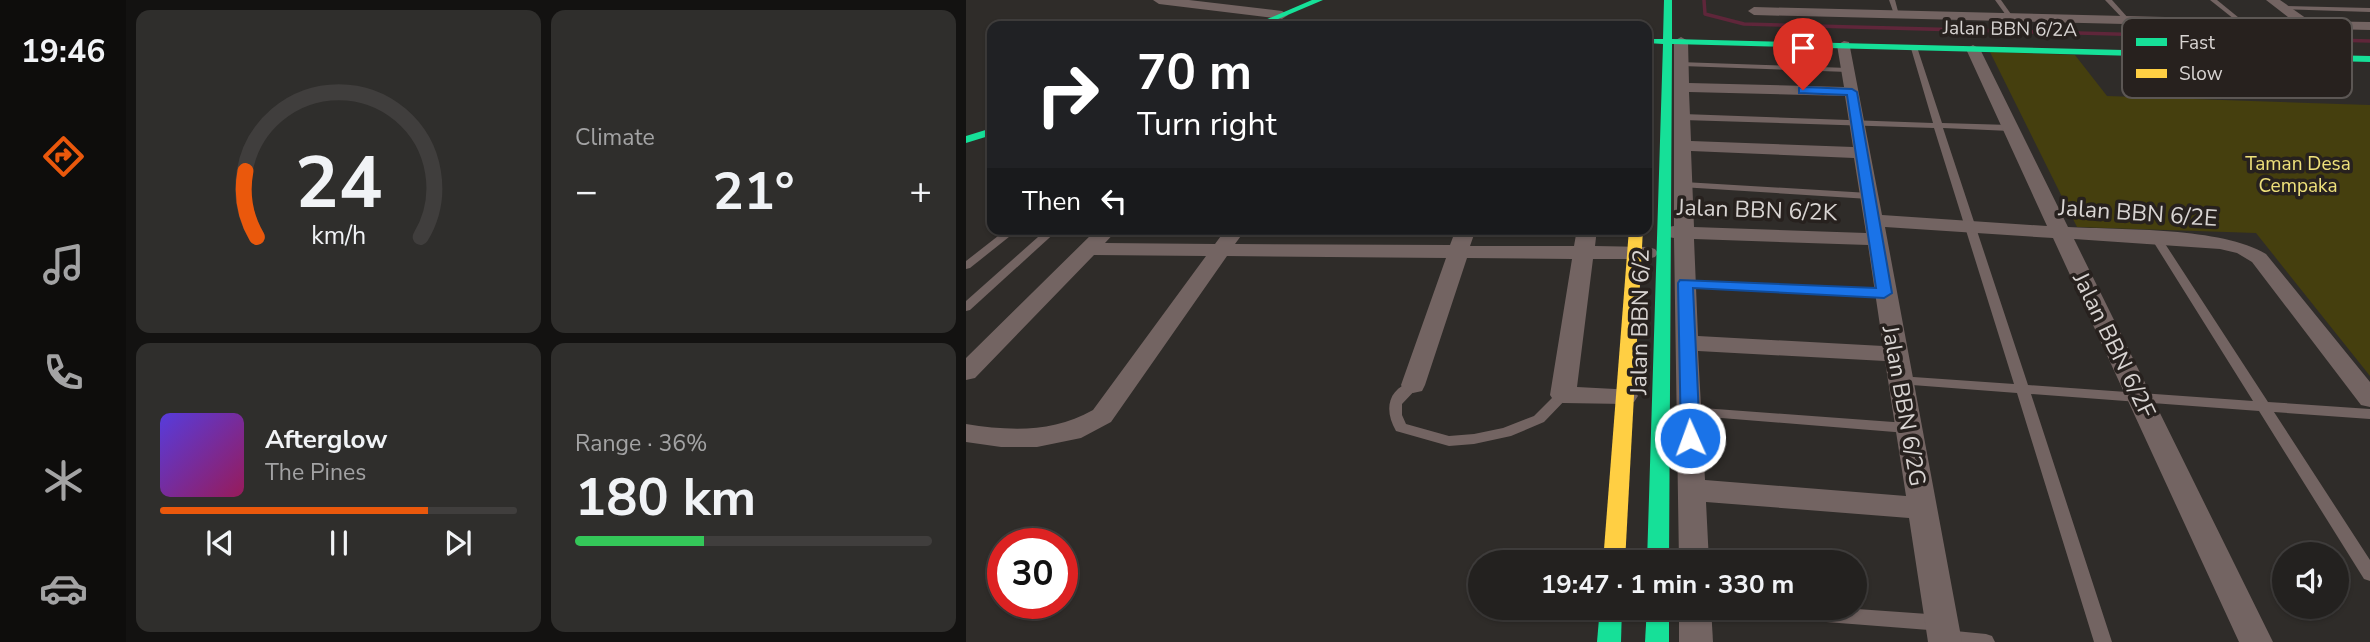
<!DOCTYPE html>
<meta charset="utf-8">
<style>
body{margin:0;font-family:"Nunito Sans",sans-serif;background:#2f2e2c;color:#f1f3f6;height:100vh;display:flex;flex-direction:column;font-size:26px;white-space:nowrap}
*{box-sizing:border-box;margin:0}
p{font-size:23px;color:#a3a3a4}
.icon{flex:none;width:38px;height:38px;fill:none;stroke:currentColor;stroke-width:2;stroke-linecap:round;stroke-linejoin:round}
.map{position:relative;flex:1;overflow:hidden}
.panel{display:flex;flex-direction:column;gap:10px;padding:10px;background:#131211;width:840px}
.panel>*{flex:none}
.banner{position:absolute;left:21px;top:21px;width:665px;height:214px;border-radius:14px;box-shadow:0 2px 5px #0004,0 0 0 2px #403e3d;background:#202124;color:#fff;overflow:hidden}
.tools{position:absolute;left:1306px;top:542px;display:grid;gap:14px}
.tools a{display:grid;place-items:center;width:77px;height:77px;border-radius:50%;background:#23211f;box-shadow:0 2px 5px #0004,0 0 0 2px #403e3d;font-size:35px}
.speed{position:absolute;left:21px;top:528px;display:flex;gap:14px;font-size:35px;font-weight:700;text-align:center}
.speed>*{display:grid;place-content:center;width:91px;height:91px;border-radius:50%;background:#23211f;box-shadow:0 2px 5px #0004,0 0 0 2px #403e3d;line-height:1}
.speed .limit{border:10px solid #d22;background:#fff;color:#111}
.pin{position:absolute;display:grid;place-items:center;width:60px;height:60px;color:#fff;margin:-72px -30px;border-radius:50% 50% 50% 0;rotate:-45deg;box-shadow:0 0 7px #0007}
.pin .icon{rotate:45deg}
.me{position:absolute;width:77px;margin:-38px;rotate:358deg;stroke-linejoin:round;filter:drop-shadow(0 0 5px #0008)}
.turn{display:flex;align-items:center;gap:24px;height:147px;padding:0 35px;font-size:32px}
.turn .icon{width:91px;height:91px;stroke-width:2.5}
.turn b{display:block;font-size:49px;line-height:60px}
.then{display:flex;align-items:center;height:66px;padding:0 35px;background:#0003;gap:14px;font-size:26px}
.big{font-size:52px;font-weight:700;line-height:1.1}
.panel .tile{flex:1;display:flex;flex-direction:column;justify-content:center;gap:10px;min-width:0;padding:0 24px;border-radius:14px;background:#2f2e2c}
.panel .dial{align-items:center;gap:0}
.dial svg{height:182px;overflow:visible;fill:none;stroke:#403e3d;stroke-width:7;stroke-linecap:round;text-anchor:middle}
.dial text{fill:#f1f3f6;stroke:none}
.song{display:flex;align-items:center;gap:21px}
.cover{width:84px;height:84px;border-radius:10px;background:linear-gradient(135deg,hsl(250 70% 55%),hsl(330 70% 35%))}
.played{height:7px;border-radius:4px;background:linear-gradient(90deg,#ea580c 75%,#403e3d 75%)}
.keys{display:flex;justify-content:space-around;direction:ltr}
.heat{display:flex;justify-content:space-between;align-items:center;font-size:38px;direction:ltr}
.charge{height:10px;border-radius:5px;background:linear-gradient(90deg,#34c759 36%,#403e3d 0)}
.panel .tiles{flex:1;display:grid;gap:10px;grid-template-columns:repeat(2,1fr)}
.trip{position:absolute;left:502px;top:550px;width:399px;height:70px;border-radius:35px;background:#23211f;box-shadow:0 2px 5px #0004,0 0 0 2px #403e3d;font-weight:700;line-height:70px;text-align:center}
main{display:flex;flex:1;min-height:0}
.tabs{display:flex;flex-direction:column;width:126px;justify-content:space-around;align-items:center;background:#0e0d0c;color:#a3a3a4}
.tabs .icon{width:49px;height:49px}
.tabs .current{color:#ea580c}
.tabs b{font-size:32px;color:#f1f3f6}
.map>svg:first-child{display:block}
.green{fill:#453f0e}
.lines{fill:none;stroke-linecap:round;stroke-linejoin:round}
.stream{stroke:#5f263a;stroke-width:3.5}
.lane{fill:#736462;fill-rule:evenodd}
.street{fill:#736462;fill-rule:evenodd}
.fast{fill:#16e098;fill-rule:evenodd}
.slow{fill:#ffcf43;fill-rule:evenodd}
.route{fill:#1a73e8;stroke:#114b97;stroke-width:2}
.labels{text-anchor:middle;dominant-baseline:central;stroke-width:7;stroke-linejoin:round;paint-order:stroke}
.far-street-label{font-size:19px;fill:#d8d4d2;stroke:#27211e}
.far-park-label{font-size:19px;fill:#efe17b;stroke:#27211e}
.street-label{font-size:23px;fill:#d8d4d2;stroke:#27211e}
.key{fill:#27211e;stroke:#5c5754;stroke-width:2}
.key-label{font-size:19px;fill:#d8d4d2}
</style>
<main>
<nav class="tabs">
<b>19:46</b>
<svg class="icon current" aria-label="directions" viewBox="0 0 24 24"><path d="M12 3l9 9-9 9-9-9zM9 14v-3h6M13 9l2 2-2 2"/></svg>
<svg class="icon" aria-label="music" viewBox="0 0 24 24"><path d="M9 18V5l10-2v13"/><circle cx="6" cy="18" r="3"/><circle cx="16" cy="16" r="3"/></svg>
<svg class="icon" aria-label="phone" viewBox="0 0 24 24"><path d="M5 4h4l2 5-3 2q2 4 5 5l2-3 5 2v4C11 20 4 13 5 4z"/></svg>
<svg class="icon" aria-label="climate" viewBox="0 0 24 24"><path d="M12 3v18M4 7l16 10M4 17L20 7"/></svg>
<svg class="icon" aria-label="car" viewBox="0 0 24 24"><path d="M5 17H2v-5l4-1 3-4h7l3 4 3 1v5h-3M9 17h6M6 11h13"/><circle cx="7" cy="17" r="2"/><circle cx="17" cy="17" r="2"/></svg>
</nav>
<section class="panel">
<div class="tiles">
<div class="tile dial"><svg viewBox="0 0 100 80">
<path d="M14 69A42 42 0 1 1 86 69"/>
<path d="M14 69A42 42 0 0 1 9 40" stroke="#ea580c"/>
<text x="50" y="56" font-size="32" font-weight="700">24</text>
<text x="50" y="72" font-size="11">km/h</text>
</svg></div>
<div class="tile"><p>Climate</p>
<div class="heat"><a>−</a><b class="big">21°</b><a>+</a></div>
</div>
<div class="tile">
<div class="song"><i class="cover"></i><div><b>Afterglow</b><p>The Pines</p></div></div>
<div class="played"></div>
<div class="keys"><svg class="icon" aria-label="previous" viewBox="0 0 24 24"><path d="M18 5L8 12l10 7zM5 5v14"/></svg><svg class="icon" aria-label="pause" viewBox="0 0 24 24"><path d="M8 5v14M16 5v14"/></svg><svg class="icon" aria-label="next" viewBox="0 0 24 24"><path d="M6 5l10 7-10 7zM19 5v14"/></svg></div>
</div>
<div class="tile"><p>Range · 36%</p><b class="big">180 km</b><div class="charge"></div></div>
</div>
</section>
<div class="map">
<svg width="1404" height="642" viewBox="0 0 1404 642">
<rect width="100%" height="100%" fill="#2f2c29"/>
<!-- green -->
<polygon class="green" points="1024,52 1109,55 1141,96 1404,105 1404,376 1290,233 1111,227"/>
<g class="lines">
<!-- stream -->
<polyline class="stream" points="738,0 739,14 778,24 1404,41"/>
<!-- lane -->
<g class="lane">
<polygon points="923,0 929,0 933,15 928,14"/>
<polygon points="1029,0 1035,0 1047,17 1046,18 1042,18"/>
<polygon points="1139,0 1146,0 1163,19 1163,21 1159,21"/>
<polygon points="1244,0 1251,0 1278,22 1273,23"/>
<polygon points="1318,6 1404,8 1404,12 1316,9 1316,7"/>
<polygon points="944,45 951,47 976,123 1044,125 1048,128 1044,131 977,128 1062,385 1287,401 1185,238 1186,236 1194,236 1302,402 1404,409 1404,419 1308,412 1404,560 1404,581 1398,579 1293,411 1065,394 1146,642 1128,642 1051,393 933,384 926,380 933,376 1048,384 968,128 717,120 713,117 717,114 967,123"/>
<polygon points="713,62 882,68 886,70 882,72 716,66 713,66"/>
<polygon points="718,182 903,193 908,196 903,199 715,187 713,185"/>
<polygon points="41,229 53,229 4,268 0,269 0,261"/>
<polygon points="81,229 93,229 4,310 0,311 0,301"/>
<polygon points="720,280 918,289 924,293 918,297 716,285 714,283 716,281"/>
<path d="M447 381 454 385 436 404V415L440 424 483 436 508 434 537 428 568 416 592 392H602L604 395 578 422 545 436 508 444 483 446 430 431C418 410 421 389 447 381Z"/>
<polygon points="723,407 941,423 946,425 948,428 946,431 941,433 718,415 716,412 718,409"/>
<polygon points="747,607 863,607 976,615 982,618 985,623 982,628 976,631 756,614 750,612"/>
<polygon points="979,630 1020,634 1026,636 1029,642 972,642 970,638 973,632"/>
</g>
<!-- street -->
<g class="street">
<polygon points="187,0 223,0 316,11 322,15 316,19 193,4"/>
<polygon points="1300,0 1314,0 1344,21 1404,22 1404,30 788,15 782,11 788,7 1326,20"/>
<path d="M715 37 722 41 723 83 878 87 871 45 878 41 883 42 916 215 1081 226 1000 49 1007 45 1014 49 1102 227C1156 230 1256 227 1300 254L1404 382V407L1395 405 1286 262 1271 253 1254 249 1108 239 1307 642H1273L1087 238 919 227 996 642H962L943 518 740 502 743 562H713L708 238 696 236 693 232 696 228 708 226V41ZM723 92 879 96 887 147 725 141ZM725 151 888 158 900 233 728 227ZM728 239 902 245 917 346 732 336ZM732 351 919 361 940 496 739 480Z"/>
<path d="M131 229H152L139 243 249 244 260 229H280L269 244 484 245 490 229H510L504 246H608L611 229H631L629 246 682 247 689 249 692 253 689 257 682 259H627L611 387 668 390 672 396 668 402 659 404 597 403 588 401 584 395 606 259 501 258 459 385 456 391 447 393 438 391 435 385 480 258 261 256 145 422 115 438 71 447H35L0 442V424C44 431 87 433 127 410L240 256 128 255 9 378 0 380V358Z"/>
<polygon points="713,607 745,607 747,642 713,642"/>
</g>
<!-- fast -->
<g class="fast">
<polygon points="346,0 357,0 296,26 285,26"/>
<polygon points="698,0 706,0 706,39 1404,56 1404,62 706,44 703,562 681,562 697,44 681,43 681,39 697,39"/>
<polygon points="26,128 26,135 0,143 0,136"/>
<polygon points="634,607 656,607 655,642 631,642"/>
<polygon points="681,607 703,607 703,642 679,642"/>
</g>
<!-- slow -->
<polygon class="slow" points="663,229 677,229 659,562 637,562"/>
</g>
<!-- route -->
<polygon class="route" points="837,87 886,89 891,92 926,293 918,298 727,288 734,438 731,443 718,443 715,438 712,283 714,280 910,288 881,95 833,93 833,88"/>
<g class="labels">
<!-- far-street labels -->
<g class="far-street-label">
<text transform="translate(1044 29) rotate(1)">Jalan BBN 6/2A</text>
</g>
<!-- far-park labels -->
<g class="far-park-label">
<text x="1332" y="164">Taman Desa<tspan x="1332" dy="22">Cempaka</tspan></text>
</g>
<!-- street labels -->
<g class="street-label">
<text transform="translate(791 210) rotate(2)">Jalan BBN 6/2K</text>
<text transform="translate(1172 213) rotate(4)">Jalan BBN 6/2E</text>
<text transform="translate(674 322) rotate(-89)">Jalan BBN 6/2</text>
<text transform="translate(1148 345) rotate(64)">Jalan BBN 6/2F</text>
<text transform="translate(938 406) rotate(80)">Jalan BBN 6/2G</text>
</g>
</g>
<!-- legend -->
<rect x="1156" y="18" width="230" height="80" rx="10" class="key"/>
<rect x="1170" y="38" width="31" height="8" fill="#16e098"/>
<rect x="1170" y="69" width="31" height="9" fill="#ffcf43"/>
<g class="key-label">
<text x="1213" y="49">Fast</text>
<text x="1213" y="80">Slow</text>
</g>
</svg>
<div class="tools">
<a><svg class="icon" aria-label="sound" viewBox="0 0 24 24"><path d="M4 9h4l5-4v14l-5-4H4zM17 9q2 3 0 6"/></svg></a>
</div>
<div class="speed"><div class="limit">30</div></div>
<div class="pin" style="left:837px;top:90px;background:#d93025"><svg class="icon" aria-label="arrive" viewBox="0 0 24 24"><path d="M6 21V4h12l-3 4 3 4H6"/></svg></div>
<svg class="me" style="left:724px;top:438px" viewBox="-20 -20 40 40"><circle r="17" fill="#1a73e8" stroke="#fff" stroke-width="3"/><path d="M0-11L8 9 0 5-8 9z" fill="#fff"/></svg>
<div class="trip">19:47 · 1 min · 330 m</div>
<div class="banner">
<div class="turn"><svg class="icon" aria-label="right" viewBox="0 0 24 24"><path d="M7 20v-9h11M14 6l5 5-5 5"/></svg><div><b>70 m</b>Turn right</div></div>
<div class="then">Then<svg class="icon" aria-label="left" viewBox="0 0 24 24"><path d="M17 20v-9H6M10 6l-5 5 5 5"/></svg></div>
</div>
</div>
</main>
